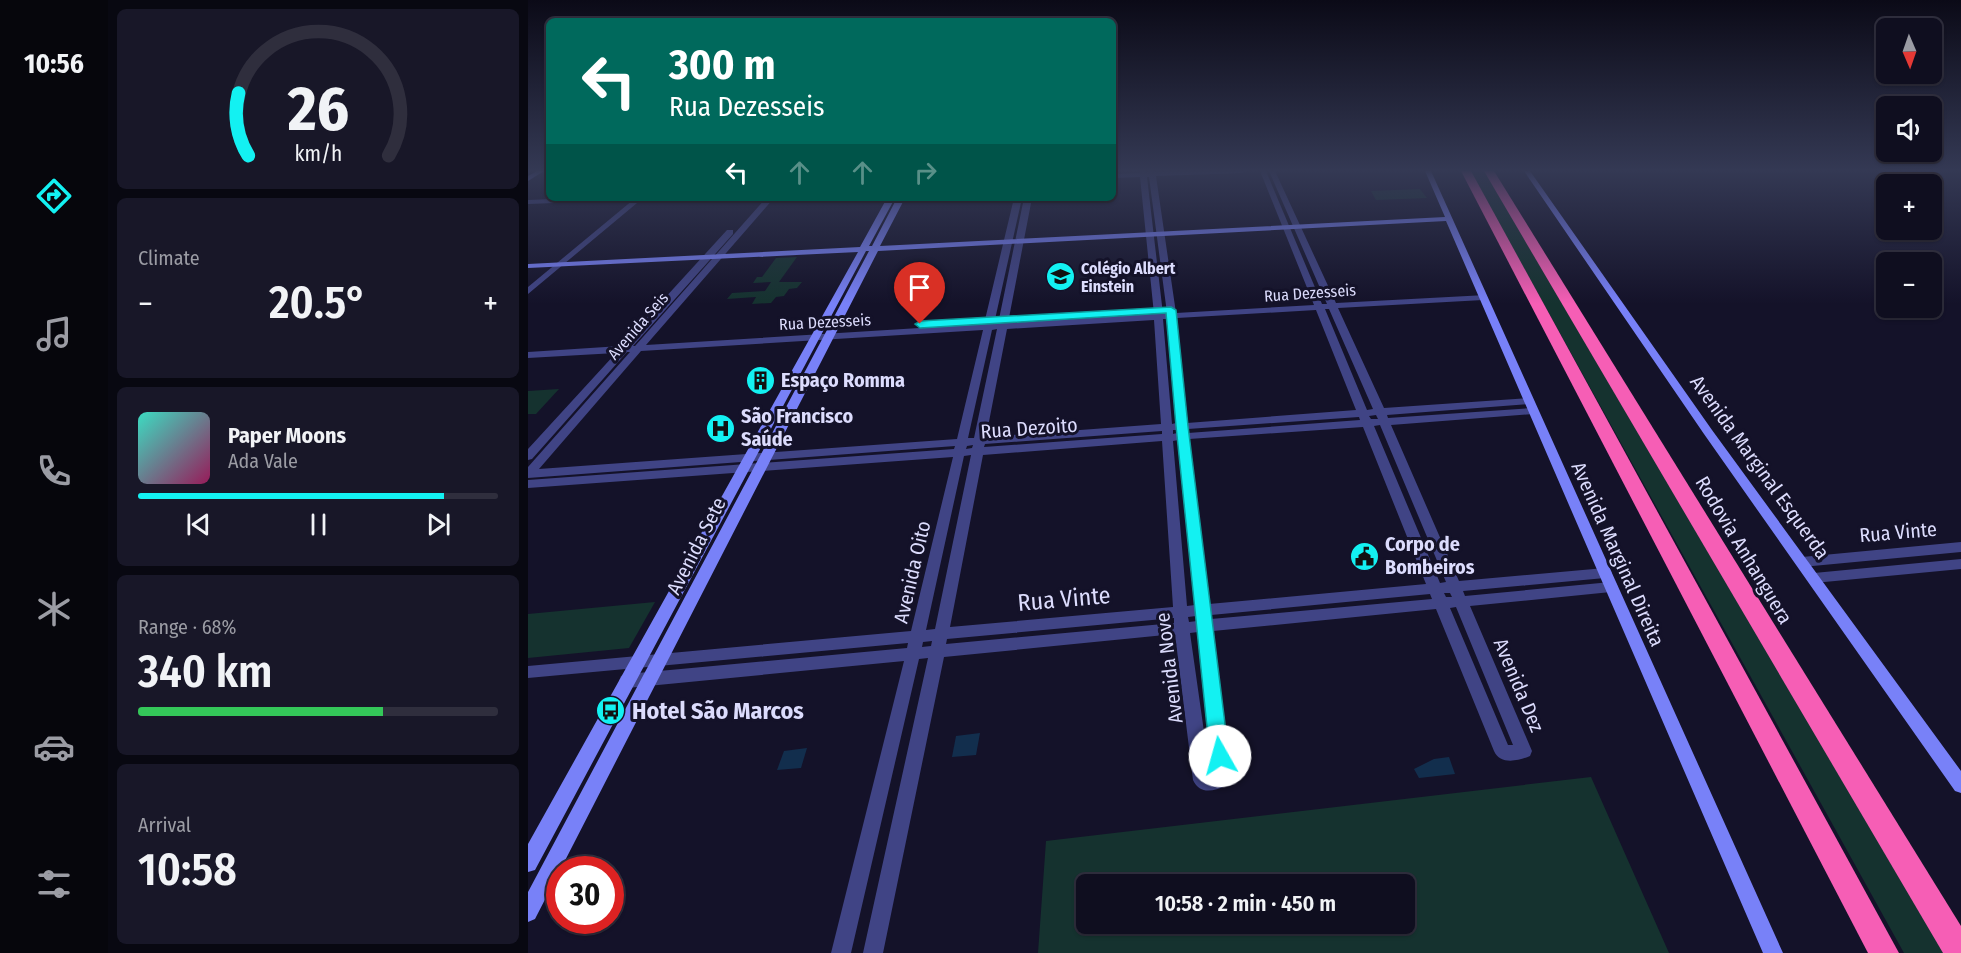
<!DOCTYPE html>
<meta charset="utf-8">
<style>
body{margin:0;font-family:"Fira Sans Condensed",sans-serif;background:#181728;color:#f1f3f6;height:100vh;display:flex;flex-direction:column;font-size:22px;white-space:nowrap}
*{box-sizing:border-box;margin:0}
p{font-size:20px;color:#9b9ca4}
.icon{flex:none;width:33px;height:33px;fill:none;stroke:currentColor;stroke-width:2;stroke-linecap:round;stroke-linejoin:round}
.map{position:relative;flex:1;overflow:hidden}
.panel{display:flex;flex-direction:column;gap:9px;padding:9px;background:#080811;width:420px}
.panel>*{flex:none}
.banner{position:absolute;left:18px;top:18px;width:570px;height:183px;border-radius:9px;box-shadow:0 2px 4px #0004,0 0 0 2px #2f2e3d;background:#00695c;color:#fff;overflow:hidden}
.needle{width:39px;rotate:178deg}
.tools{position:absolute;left:1348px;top:18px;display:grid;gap:12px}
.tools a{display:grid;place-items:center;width:66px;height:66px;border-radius:9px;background:#0f0e1f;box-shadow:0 2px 4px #0004,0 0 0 2px #2f2e3d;font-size:30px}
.speed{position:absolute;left:18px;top:856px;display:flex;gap:12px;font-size:30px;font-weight:700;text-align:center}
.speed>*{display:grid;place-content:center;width:78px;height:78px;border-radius:50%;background:#0f0e1f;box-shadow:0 2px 4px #0004,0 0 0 2px #2f2e3d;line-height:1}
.speed .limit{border:9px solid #d22;background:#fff;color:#111}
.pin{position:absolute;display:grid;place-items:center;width:51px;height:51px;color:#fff;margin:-62px -26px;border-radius:50% 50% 50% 0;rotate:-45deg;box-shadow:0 0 6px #0007}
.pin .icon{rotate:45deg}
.me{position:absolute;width:66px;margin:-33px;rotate:353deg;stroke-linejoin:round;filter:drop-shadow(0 0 4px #0008)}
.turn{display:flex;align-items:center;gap:21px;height:126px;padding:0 24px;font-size:27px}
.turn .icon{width:78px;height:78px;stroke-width:2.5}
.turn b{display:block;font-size:42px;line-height:51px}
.lanes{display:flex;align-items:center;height:57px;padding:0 24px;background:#0003;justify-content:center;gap:30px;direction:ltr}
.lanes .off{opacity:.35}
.big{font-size:45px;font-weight:600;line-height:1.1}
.panel .tile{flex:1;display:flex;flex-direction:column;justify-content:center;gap:9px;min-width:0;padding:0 21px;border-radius:9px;background:#181728}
.panel .dial{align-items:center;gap:0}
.dial svg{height:156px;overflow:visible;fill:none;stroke:#2f2e3d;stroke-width:7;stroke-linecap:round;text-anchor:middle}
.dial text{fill:#f1f3f6;stroke:none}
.song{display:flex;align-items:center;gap:18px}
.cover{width:72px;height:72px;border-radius:9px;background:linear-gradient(135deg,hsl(170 70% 55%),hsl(330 70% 35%))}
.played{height:6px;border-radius:3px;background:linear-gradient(90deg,#13f1f2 85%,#2f2e3d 85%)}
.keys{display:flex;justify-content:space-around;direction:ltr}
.heat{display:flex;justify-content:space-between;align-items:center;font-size:33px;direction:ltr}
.charge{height:9px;border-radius:4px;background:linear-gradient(90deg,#34c759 68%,#2f2e3d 0)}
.trip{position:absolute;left:548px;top:874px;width:339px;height:60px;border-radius:9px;background:#0f0e1f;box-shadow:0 2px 4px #0004,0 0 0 2px #2f2e3d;font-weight:600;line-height:60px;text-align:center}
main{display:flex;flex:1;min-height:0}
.tab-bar{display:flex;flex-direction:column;width:108px;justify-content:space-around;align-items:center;background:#06060c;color:#9b9ca4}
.tab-bar .icon{width:42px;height:42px}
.tab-bar .selected{color:#13f1f2}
.tab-bar b{font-size:27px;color:#f1f3f6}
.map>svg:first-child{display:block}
.green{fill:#15322f;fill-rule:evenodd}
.water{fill:#122e4d}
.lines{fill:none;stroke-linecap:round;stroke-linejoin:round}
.street{fill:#404485;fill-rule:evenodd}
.secondary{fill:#7881f8;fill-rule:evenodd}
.highway{fill:#f65eb5;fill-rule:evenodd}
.route{fill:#13f1f2;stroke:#0c9d9d;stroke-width:1.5}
.labels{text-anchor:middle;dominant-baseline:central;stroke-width:6;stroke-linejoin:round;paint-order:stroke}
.far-poi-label{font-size:16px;font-weight:bold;fill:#dcdcfd;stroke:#141229;text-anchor:start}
.far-street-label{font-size:16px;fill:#dcdcfd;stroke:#141229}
.poi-label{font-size:20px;font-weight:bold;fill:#dcdcfd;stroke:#141229;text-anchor:start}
.street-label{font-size:20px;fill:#dcdcfd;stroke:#141229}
.near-street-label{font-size:24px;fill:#dcdcfd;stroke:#141229}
.near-poi-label{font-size:24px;font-weight:bold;fill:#dcdcfd;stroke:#141229;text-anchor:start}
</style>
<main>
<nav class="tab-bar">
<b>10:56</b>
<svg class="icon selected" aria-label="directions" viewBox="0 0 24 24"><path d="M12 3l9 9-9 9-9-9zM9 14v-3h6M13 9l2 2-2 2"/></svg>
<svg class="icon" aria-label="music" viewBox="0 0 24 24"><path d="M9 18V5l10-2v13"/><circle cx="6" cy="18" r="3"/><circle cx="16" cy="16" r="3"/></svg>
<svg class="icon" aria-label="phone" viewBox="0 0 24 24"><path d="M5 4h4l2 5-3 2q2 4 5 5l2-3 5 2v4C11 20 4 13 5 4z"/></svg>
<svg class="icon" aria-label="climate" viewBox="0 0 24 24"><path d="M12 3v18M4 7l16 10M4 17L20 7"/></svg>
<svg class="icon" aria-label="car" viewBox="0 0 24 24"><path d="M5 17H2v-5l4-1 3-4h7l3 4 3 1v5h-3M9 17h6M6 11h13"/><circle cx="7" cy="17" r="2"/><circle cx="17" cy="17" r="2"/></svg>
<svg class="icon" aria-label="filters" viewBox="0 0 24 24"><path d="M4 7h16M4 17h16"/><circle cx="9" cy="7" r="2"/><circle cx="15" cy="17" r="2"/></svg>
</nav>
<section class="panel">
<div class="tile dial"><svg viewBox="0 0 100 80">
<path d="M14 69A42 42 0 1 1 86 69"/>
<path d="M14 69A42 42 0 0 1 9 37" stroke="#13f1f2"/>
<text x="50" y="56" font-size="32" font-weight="700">26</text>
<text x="50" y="72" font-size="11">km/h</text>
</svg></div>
<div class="tile"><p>Climate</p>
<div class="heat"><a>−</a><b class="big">20.5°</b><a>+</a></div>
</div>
<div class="tile">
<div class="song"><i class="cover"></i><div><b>Paper Moons</b><p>Ada Vale</p></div></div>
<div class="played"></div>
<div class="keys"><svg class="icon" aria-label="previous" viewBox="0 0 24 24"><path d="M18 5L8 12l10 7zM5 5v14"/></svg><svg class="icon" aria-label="pause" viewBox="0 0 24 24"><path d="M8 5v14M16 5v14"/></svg><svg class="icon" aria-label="next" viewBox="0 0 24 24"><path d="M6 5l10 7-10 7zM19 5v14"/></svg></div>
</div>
<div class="tile"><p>Range · 68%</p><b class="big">340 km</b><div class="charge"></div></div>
<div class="tile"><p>Arrival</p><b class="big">10:58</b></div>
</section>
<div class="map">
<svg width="1433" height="953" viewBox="0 0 1433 953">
<rect width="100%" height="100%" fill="#141229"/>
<!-- green -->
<g class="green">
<polygon points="942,171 957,171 1416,953 1376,953"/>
<polygon points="892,189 899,198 848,200 843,191"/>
<polygon points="269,257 251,282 274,282 269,288 261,289 256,296 248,297 243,303 224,304 228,297 199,299 204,293 237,291 243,282 225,283 229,277 234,277 248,258"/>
<polygon points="31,389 8,414 0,414 0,391"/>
<polygon points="127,602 101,648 0,658 0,614"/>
<path d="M1063 777 1141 953H510L518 841ZM558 885H876V924H558Z"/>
</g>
<!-- water -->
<g class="water">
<polygon points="452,733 448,755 424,757 428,736"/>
<polygon points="279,748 273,768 249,770 256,751"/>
<polygon points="921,757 927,774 891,778 886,769 906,759"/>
</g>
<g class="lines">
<!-- street -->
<g class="street">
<path d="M612 171H618V173L621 171H627V172L717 171 714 173 628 176 648 313 786 305 732 171H738L794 304H799L741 171H747L808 303 958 295V299L955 300 810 308 856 408 1001 398 1006 401 1001 404 859 415 860 418 1005 408 1010 411 1005 414 863 425 931 581 1077 568 1082 569 1084 573 1082 577 1077 578 935 591 937 596 1083 582 1088 583 1090 587 1088 591 1083 592 942 606 1004 751 1002 756C990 761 972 765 966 751L908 609 685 631 703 778 698 786C685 791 672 795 665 780L647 634 416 657 355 953H335L400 658 391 659 323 953H303L376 661 99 688 93 686 91 681 93 676 99 674 379 648 380 643 0 678V666L383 631 425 457 0 488V480L426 449 427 446 0 478V467L102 352H99L4 459 0 460V449L88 353 0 358V352L93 346 199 230H205V234L105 346H107L238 198H246L118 345 456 324 486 198H494L466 324H470L496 198H504L480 323 626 314 612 177 585 178V174L612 173ZM619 177H621L639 313 635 314ZM797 309H801L845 409 839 410ZM788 310 828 410 659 423 649 318ZM635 319H640L648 423 644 424ZM626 320 633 424 458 437 479 329ZM469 329 446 438H440L464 330ZM455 330 429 439 11 469 113 351ZM848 415 850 419H843L841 416ZM831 417 832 420 660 433V429ZM852 425 918 582 912 583 846 426ZM835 427 898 584 681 604 661 439ZM645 430H649V433L645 434ZM634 431V434L456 447 457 444ZM650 440 667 605 659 606 645 441ZM634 441 645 607 422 627 455 455ZM445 445 444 448 438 449 439 446ZM443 455 407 629 398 630 436 456ZM916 593H922L924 597H918ZM902 594 904 599 683 619V615ZM928 607 985 745H980L922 608ZM668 616 669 621 661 622 660 617ZM646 618V623L418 644 419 639ZM670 632 685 773 682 774 662 633ZM404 641 403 646 394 647 395 642Z"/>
<polygon points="48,198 115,198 0,294 0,287 105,200 0,204 0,200"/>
<polygon points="1433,542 1433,552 1274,567 1269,565 1267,562 1269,559 1274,557"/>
<polygon points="1433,559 1433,569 1286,583 1281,582 1279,578 1281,574 1286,573"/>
</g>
<!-- secondary -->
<g class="secondary">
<polygon points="9,171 16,171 0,181 0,176"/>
<polygon points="897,171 903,171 1255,953 1235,953 918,221 350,251 7,919 0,922 0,892 341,251 338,251 7,870 0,872 0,844 330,252 0,268 0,264 332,247 359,198 367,198 341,246 344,246 369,198 377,198 352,246 917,217"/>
<polygon points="996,171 1002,171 1184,430 1433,771 1433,793 1427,791 1176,434"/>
</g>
<!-- highway -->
<g class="highway">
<polygon points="933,171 943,171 1371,953 1340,953"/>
<polygon points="956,171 966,171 1433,926 1433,953 1415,953"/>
</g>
</g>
<!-- sky -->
<linearGradient id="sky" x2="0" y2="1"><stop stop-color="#0b0a17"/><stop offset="0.56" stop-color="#343954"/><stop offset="1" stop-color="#343954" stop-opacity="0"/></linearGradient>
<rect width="1433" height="304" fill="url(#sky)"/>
<!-- route -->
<polygon class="route" points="643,307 648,310 660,426 701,756 699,762 692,765 685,762 682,756 648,426 638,313 392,328 387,324 392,321"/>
<!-- icons -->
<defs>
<symbol id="school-disc" viewBox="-11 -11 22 22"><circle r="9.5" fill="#13f1f2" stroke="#141229"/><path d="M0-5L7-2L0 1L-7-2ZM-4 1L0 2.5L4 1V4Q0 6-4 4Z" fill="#111"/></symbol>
<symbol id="building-disc" viewBox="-11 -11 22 22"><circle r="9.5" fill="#13f1f2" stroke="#141229"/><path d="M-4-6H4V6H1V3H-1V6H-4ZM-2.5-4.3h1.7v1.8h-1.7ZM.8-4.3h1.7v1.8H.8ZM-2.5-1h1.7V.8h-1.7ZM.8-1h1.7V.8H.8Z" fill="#111"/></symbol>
<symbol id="hospital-disc" viewBox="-11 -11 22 22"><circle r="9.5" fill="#13f1f2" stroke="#141229"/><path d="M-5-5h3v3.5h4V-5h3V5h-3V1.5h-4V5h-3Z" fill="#111"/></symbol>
<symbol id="civic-disc" viewBox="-11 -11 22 22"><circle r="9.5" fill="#13f1f2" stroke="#141229"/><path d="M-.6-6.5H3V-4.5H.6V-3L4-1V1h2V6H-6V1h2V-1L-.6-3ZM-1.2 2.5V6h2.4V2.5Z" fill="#111"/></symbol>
<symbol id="bus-disc" viewBox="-11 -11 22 22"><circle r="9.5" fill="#13f1f2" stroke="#141229"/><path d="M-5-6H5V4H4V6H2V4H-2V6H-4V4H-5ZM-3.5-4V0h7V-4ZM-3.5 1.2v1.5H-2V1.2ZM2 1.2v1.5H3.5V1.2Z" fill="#111"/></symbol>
</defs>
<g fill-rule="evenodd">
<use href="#school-disc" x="516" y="260" width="33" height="33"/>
<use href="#building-disc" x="216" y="364" width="33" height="33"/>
<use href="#hospital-disc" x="176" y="412" width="33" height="33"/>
<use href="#civic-disc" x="820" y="540" width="33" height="33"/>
<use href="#bus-disc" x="66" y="694" width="33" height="33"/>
</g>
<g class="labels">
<!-- far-poi labels -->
<g class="far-poi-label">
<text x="553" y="268">Colégio Albert<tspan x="553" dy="18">Einstein</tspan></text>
</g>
<!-- far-street labels -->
<g class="far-street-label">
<text transform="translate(782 293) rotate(-4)">Rua Dezesseis</text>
<text transform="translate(297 322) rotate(-3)">Rua Dezesseis</text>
<text transform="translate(110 326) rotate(-49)">Avenida Seis</text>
</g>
<!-- poi labels -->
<g class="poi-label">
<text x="253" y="380">Espaço Romma</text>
<text x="213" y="416">São Francisco<tspan x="213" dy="23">Saúde</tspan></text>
<text x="857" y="544">Corpo de<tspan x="857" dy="23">Bombeiros</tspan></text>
</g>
<!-- street labels -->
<g class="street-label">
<text transform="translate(501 428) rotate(-4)">Rua Dezoito</text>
<text transform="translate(1232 467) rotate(54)">Avenida Marginal Esquerda</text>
<text transform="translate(1370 532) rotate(-5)">Rua Vinte</text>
<text transform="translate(168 546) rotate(-63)">Avenida Sete</text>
<text transform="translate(1216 550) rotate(59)">Rodovia Anhanguera</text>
<text transform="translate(1090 554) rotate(66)">Avenida Marginal Direita</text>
<text transform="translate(384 572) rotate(-77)">Avenida Oito</text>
<text transform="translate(641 668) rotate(-97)">Avenida Nove</text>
<text transform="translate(991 685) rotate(67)">Avenida Dez</text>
</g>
<!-- near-street labels -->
<g class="near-street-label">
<text transform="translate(536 599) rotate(-5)">Rua Vinte</text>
</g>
<!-- near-poi labels -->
<g class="near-poi-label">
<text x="104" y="711">Hotel São Marcos</text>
</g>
</g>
</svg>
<div class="tools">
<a><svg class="needle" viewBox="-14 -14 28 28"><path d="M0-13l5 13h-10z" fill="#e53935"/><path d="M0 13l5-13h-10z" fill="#9b9ca4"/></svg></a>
<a><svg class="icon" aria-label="sound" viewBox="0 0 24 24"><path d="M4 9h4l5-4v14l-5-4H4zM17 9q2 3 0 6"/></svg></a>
<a>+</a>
<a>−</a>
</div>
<div class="speed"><div class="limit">30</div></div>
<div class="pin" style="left:392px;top:324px;background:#d93025"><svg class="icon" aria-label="arrive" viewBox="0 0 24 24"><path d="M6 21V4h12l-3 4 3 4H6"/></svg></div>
<svg class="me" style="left:692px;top:756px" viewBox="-20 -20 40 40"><circle r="19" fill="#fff"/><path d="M0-13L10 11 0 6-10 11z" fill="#13f1f2"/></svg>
<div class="trip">10:58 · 2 min · 450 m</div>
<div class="banner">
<div class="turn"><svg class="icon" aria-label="left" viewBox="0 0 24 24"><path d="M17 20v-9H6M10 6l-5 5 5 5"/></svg><div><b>300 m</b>Rua Dezesseis</div></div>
<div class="lanes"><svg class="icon" aria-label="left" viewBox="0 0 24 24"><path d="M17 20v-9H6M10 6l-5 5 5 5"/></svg><svg class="icon off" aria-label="ahead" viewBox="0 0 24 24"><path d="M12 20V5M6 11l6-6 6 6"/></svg><svg class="icon off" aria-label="ahead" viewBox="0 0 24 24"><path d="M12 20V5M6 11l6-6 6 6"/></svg><svg class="icon off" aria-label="right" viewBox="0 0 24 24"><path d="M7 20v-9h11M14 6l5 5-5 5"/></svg></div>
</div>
</div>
</main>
